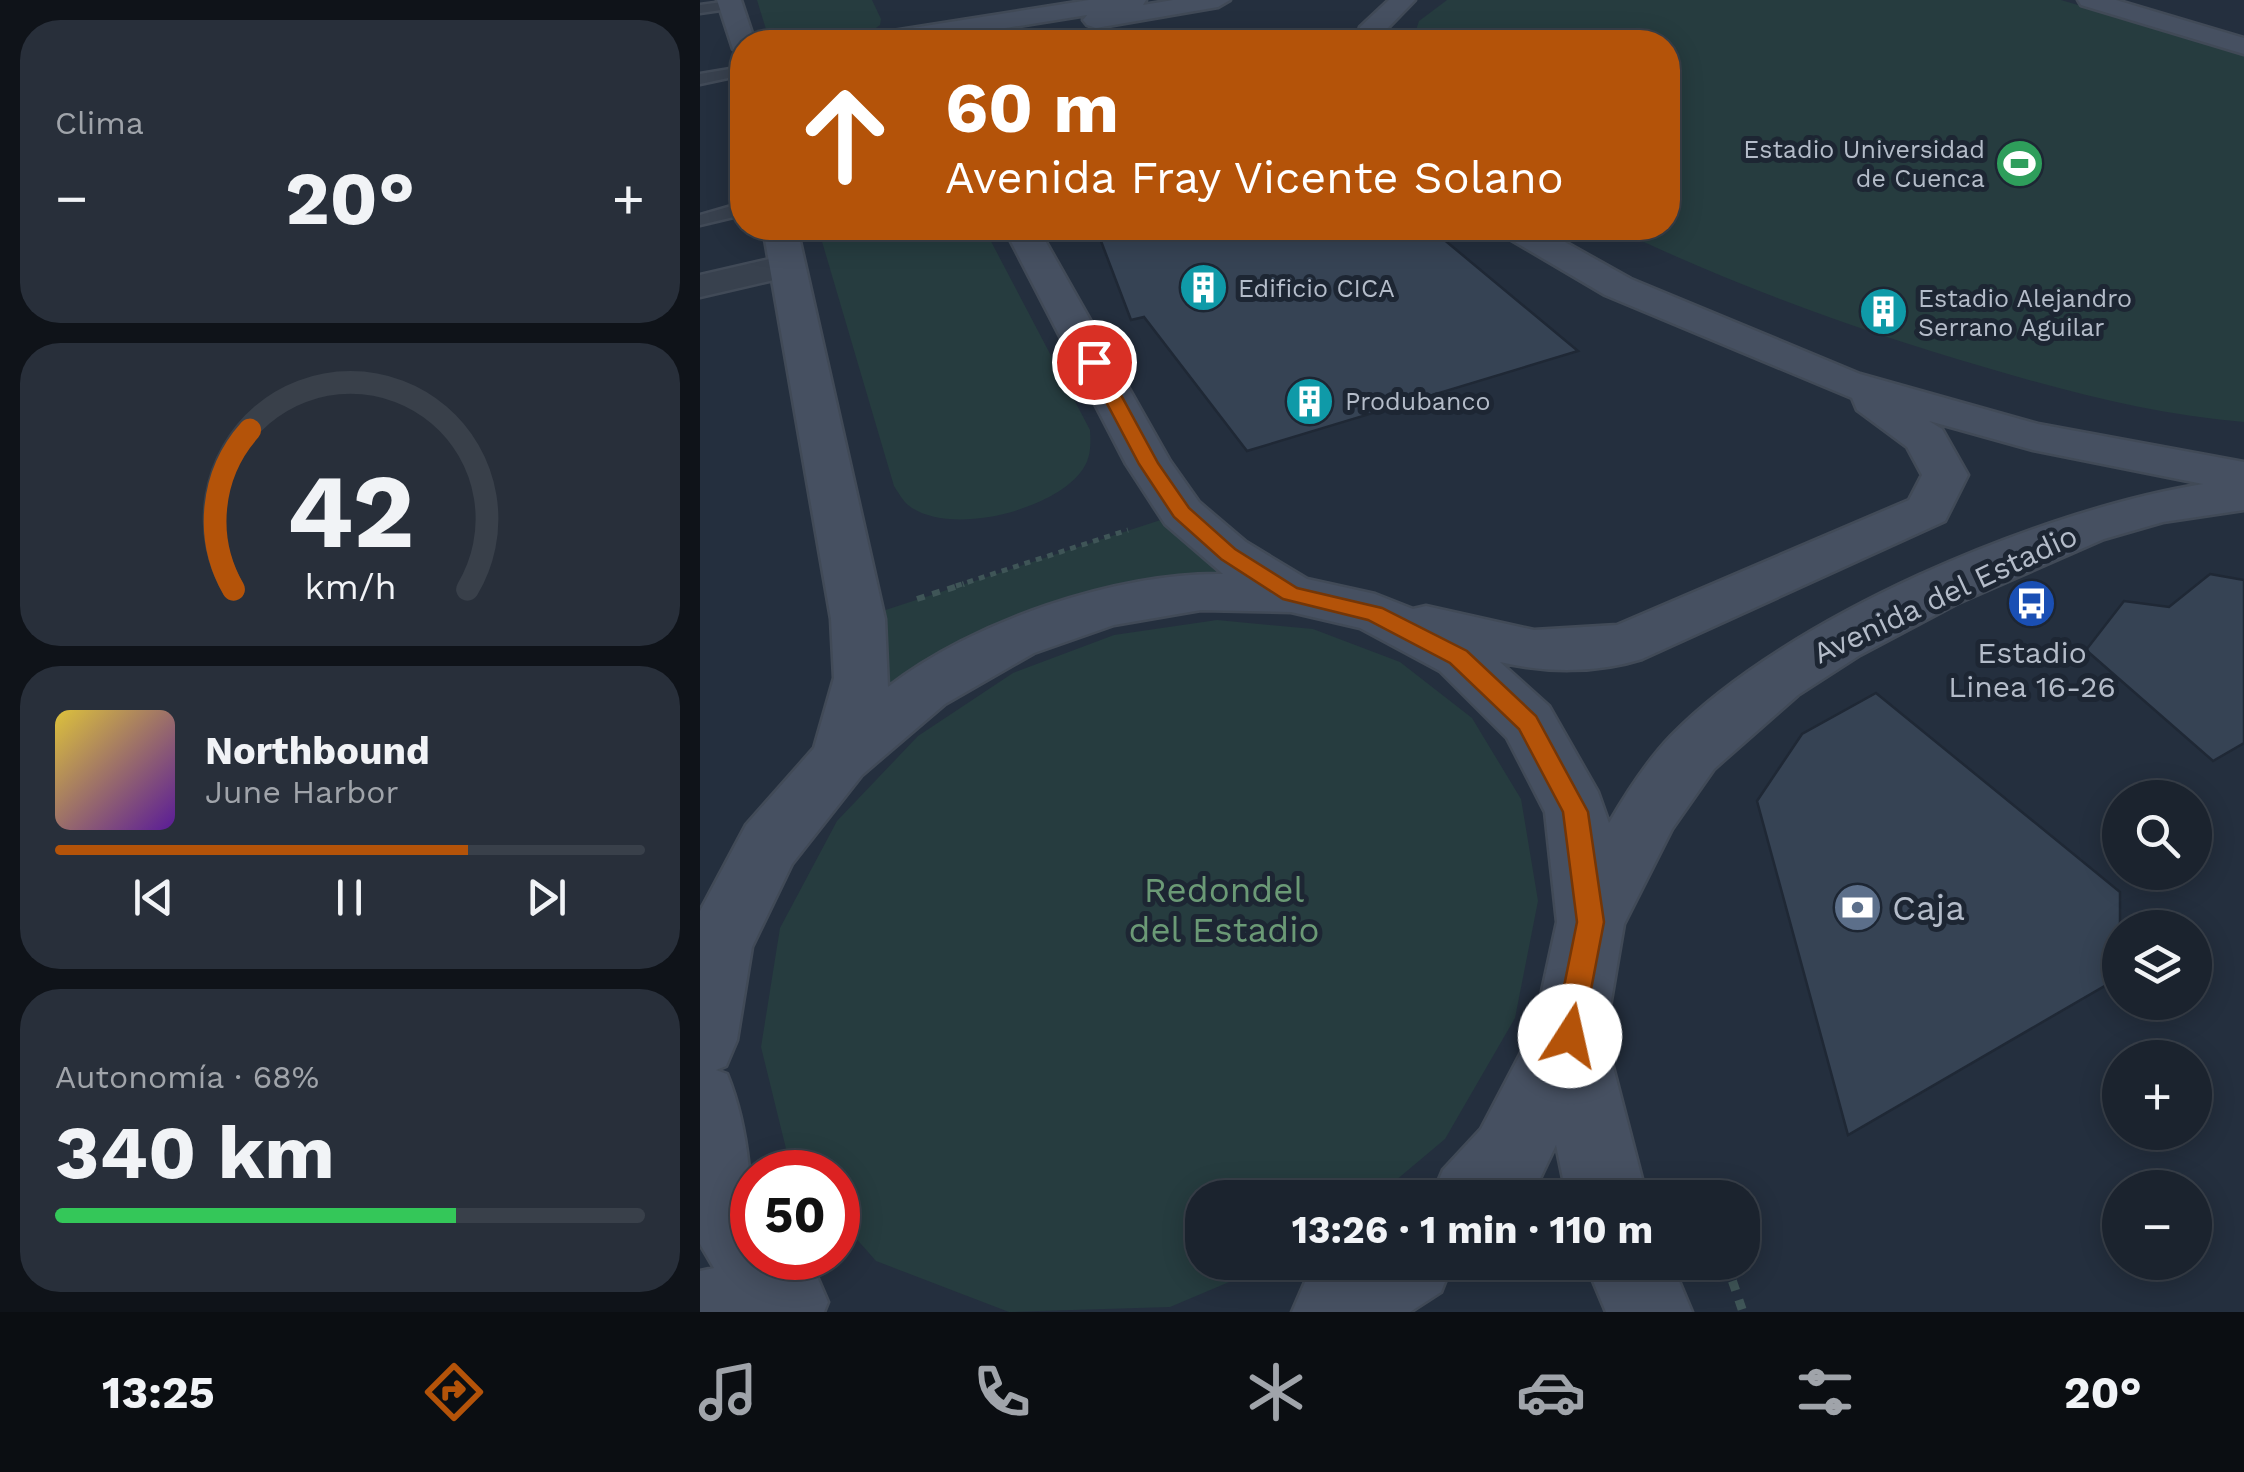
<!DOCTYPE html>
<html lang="es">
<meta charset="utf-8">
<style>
body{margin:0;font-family:"Work Sans",sans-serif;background:#282f3a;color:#f1f3f6;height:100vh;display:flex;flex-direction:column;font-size:38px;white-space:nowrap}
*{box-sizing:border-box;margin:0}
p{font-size:32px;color:#a0a4aa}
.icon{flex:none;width:55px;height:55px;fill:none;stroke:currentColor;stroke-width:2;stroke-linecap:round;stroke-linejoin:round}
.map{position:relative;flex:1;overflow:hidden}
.details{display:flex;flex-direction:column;gap:20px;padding:20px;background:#0f1319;width:700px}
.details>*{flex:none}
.guide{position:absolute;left:30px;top:30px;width:950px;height:210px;border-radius:40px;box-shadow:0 5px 25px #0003,0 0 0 2px #39404a;background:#b45309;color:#fff;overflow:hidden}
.tools{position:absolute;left:1402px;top:780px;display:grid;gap:20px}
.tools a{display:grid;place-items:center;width:110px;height:110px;border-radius:50%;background:#1b232e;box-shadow:0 5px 25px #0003,0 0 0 2px #39404a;font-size:50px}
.speed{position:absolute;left:30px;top:1150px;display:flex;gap:20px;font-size:50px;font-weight:700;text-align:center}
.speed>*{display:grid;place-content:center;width:130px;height:130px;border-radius:50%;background:#1b232e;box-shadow:0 5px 25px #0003,0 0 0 2px #39404a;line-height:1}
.speed .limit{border:15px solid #d22;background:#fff;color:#111}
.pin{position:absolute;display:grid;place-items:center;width:85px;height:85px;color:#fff;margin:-42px;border:5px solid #fff;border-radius:50%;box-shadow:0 2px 10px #0007}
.me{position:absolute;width:110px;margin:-55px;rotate:10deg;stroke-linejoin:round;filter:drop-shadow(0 0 8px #0008)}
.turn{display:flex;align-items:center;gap:35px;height:210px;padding:0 50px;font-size:45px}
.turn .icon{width:130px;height:130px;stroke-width:2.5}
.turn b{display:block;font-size:70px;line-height:85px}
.big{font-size:75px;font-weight:700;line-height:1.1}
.details .card{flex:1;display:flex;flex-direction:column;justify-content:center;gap:15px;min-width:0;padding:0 35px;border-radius:40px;background:#282f3a}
.details .dial{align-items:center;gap:0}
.dial svg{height:260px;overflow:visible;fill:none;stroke:#39404a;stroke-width:7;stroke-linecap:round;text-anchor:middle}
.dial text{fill:#f1f3f6;stroke:none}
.song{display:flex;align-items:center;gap:30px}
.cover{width:120px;height:120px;border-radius:15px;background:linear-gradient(135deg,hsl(50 70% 55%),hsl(270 70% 35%))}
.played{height:10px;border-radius:5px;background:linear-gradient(90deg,#b45309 70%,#39404a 70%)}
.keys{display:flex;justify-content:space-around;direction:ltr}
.heat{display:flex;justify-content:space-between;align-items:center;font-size:55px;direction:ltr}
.charge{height:15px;border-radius:8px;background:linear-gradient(90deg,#34c759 68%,#39404a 0)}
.trip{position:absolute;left:485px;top:1180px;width:575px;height:100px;border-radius:40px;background:#1b232e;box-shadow:0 5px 25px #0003,0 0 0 2px #39404a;font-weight:700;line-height:100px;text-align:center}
.tabs{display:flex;height:160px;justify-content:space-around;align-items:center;background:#0b0e12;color:#a0a4aa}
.tabs .icon{width:70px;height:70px}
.tabs .current{color:#b45309}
.tabs b{font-size:45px;color:#f1f3f6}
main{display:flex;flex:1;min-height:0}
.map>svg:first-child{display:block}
.green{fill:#263c3f}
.building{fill:#364354;stroke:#1f2835;stroke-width:2.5}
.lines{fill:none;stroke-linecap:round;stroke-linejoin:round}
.lane-casing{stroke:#414a57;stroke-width:5}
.street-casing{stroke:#414a57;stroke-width:5}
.secondary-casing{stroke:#414a57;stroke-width:5}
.path-far2{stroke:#3f5557;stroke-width:5;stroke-dasharray:6 6;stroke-linecap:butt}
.path-far1{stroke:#3f5557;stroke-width:6;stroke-dasharray:8 8;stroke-linecap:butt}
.path{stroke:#3f5557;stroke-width:9;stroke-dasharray:10 10;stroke-linecap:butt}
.lane{fill:#38414e;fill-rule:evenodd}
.street{fill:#38414e;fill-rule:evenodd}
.secondary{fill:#465061;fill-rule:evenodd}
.route{fill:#b45309;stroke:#753606;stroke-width:2.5}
.labels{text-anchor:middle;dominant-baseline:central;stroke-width:10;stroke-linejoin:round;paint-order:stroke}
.far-poi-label{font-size:25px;fill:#b4bcc9;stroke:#1d2633;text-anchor:start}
.street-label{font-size:30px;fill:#b4bcc9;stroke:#1d2633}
.poi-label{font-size:30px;fill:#b4bcc9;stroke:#1d2633}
.near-park-label{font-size:35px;fill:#6b9a76;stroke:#1d2633}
.near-poi-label{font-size:35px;fill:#b4bcc9;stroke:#1d2633;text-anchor:start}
</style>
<main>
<section class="details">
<div class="card"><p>Clima</p>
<div class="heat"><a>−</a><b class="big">20°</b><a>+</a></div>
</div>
<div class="card dial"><svg viewBox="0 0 100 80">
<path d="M14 69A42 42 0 1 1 86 69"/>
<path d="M14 69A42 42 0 0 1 19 20" stroke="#b45309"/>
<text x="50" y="56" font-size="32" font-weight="700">42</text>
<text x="50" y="72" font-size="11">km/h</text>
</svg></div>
<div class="card">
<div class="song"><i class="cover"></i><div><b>Northbound</b><p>June Harbor</p></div></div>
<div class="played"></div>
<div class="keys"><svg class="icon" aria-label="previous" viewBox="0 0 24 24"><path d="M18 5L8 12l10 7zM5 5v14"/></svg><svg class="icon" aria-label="pause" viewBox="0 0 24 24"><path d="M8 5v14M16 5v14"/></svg><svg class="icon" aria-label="next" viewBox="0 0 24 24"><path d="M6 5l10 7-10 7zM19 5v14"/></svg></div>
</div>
<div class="card"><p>Autonomía · 68%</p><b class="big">340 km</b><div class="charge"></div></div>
</section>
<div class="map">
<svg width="1544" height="1312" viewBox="0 0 1544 1312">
<rect width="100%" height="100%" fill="#242f3e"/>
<!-- green -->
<g class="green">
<path d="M57 0H172L181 19 180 25C150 48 111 43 76 42L68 36Z"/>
<path d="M747 0H1361L1544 54V422C1456 415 1368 392 1284 367 1156 330 1033 285 914 228H968V42H712L719 21Z"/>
<path d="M118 228H284L390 430C391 446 391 460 380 473 350 511 248 537 208 505 203 501 198 492 194 486Z"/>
<polygon points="482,513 591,594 408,607 141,758 158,619"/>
<polygon points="517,620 613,629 700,662 772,718 821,799 838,901 815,1018 745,1139 676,1197 502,1198 502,1262 574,1263 470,1307 309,1312 176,1261 138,1218 138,1172 96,1172 90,1165 61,1047 80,928 137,821 218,736 313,673 414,635"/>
</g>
<!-- building -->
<g class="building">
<polygon points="396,228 730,228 878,351 547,451 444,317 431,320"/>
<polygon points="1510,574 1544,580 1544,743 1513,761 1386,650 1424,601 1469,607"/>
<polygon points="1176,693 1420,892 1420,977 1148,1135 1057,801 1102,734"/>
</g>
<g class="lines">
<defs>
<g id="lane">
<polygon points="30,1 37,5 35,8 0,13 0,5"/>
<polygon points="42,67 42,75 0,84 0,74"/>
<polygon points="42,203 42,215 0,225 0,215"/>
</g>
<polygon id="street" points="87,255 100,258 105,266 100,274 0,297 0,275"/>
<g id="secondary">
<polygon points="17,0 41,0 55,42 42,42 42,51 33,49"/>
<polygon points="389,0 446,0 443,5 473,0 530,0 518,7 396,28 387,25 383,20 387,15 219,42 161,42 174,34"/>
<polygon points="689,0 715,0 682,34 681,42 655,42 660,27"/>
<polygon points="1378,0 1416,0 1544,38 1544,54 1381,5"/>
<path d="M63 228H97L185 619 188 687C271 622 417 572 523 574L465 524 426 464 304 228H338L470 461 499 502 546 542 607 579 675 594 713 609 726 606 834 630 917 625 1209 500 1222 475 1207 447 1157 410 1152 398 905 295 803 235 798 228H840L931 279 1160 374 1338 424 1544 462V510L1463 522 1404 539 1258 603 1160 655 1098 695 1014 769 972 829 924 924 905 1036 947 1198H867L856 1145 837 1185 825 1198H731L743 1170 781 1129 834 1028 857 922 845 812 807 738 740 671 660 628 591 612 501 610 414 625 334 653 245 704 162 775 92 864 52 947 37 1040 26 1066 16 1070 27 1074C51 1133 52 1195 52 1258H91L90 1261 115 1272 128 1302 124 1312H0V1271L14 1268 0 1244V911L46 825 114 748 134 678 131 619ZM1229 421 1333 450 1503 484C1340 510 1087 617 971 736 946 762 927 792 909 823L898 792 849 706 800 662C845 673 898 673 942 659L1245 521 1268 475 1242 429Z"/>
<polygon points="634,1262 753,1262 741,1292 710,1312 592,1312 605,1282"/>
<polygon points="885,1262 971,1262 992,1312 906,1312"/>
</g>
</defs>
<!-- lane casing -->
<use href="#lane" class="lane-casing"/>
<!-- street casing -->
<use href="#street" class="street-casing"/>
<!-- secondary casing -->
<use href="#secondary" class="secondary-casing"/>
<!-- path-far2 -->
<polyline class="path-far2" points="256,586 428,530"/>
<!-- path-far1 -->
<polyline class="path-far1" points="217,599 264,584"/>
<!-- path -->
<polyline class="path" points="1026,1262 1043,1312"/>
<!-- lane -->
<use href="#lane" class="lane"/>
<!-- street -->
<use href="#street" class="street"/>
<!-- secondary -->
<use href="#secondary" class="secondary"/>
</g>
<!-- route -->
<polygon class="route" points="394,357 403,362 458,463 489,508 535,549 597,588 682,608 767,651 836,716 888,812 904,922 880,1047 870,1051 859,1047 854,1036 877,922 863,812 819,729 750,663 668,620 583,599 521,559 474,517 439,464 385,362"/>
<!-- icons -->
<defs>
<symbol id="stadium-disc" viewBox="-11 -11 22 22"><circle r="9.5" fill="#2e9e5b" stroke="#1d2633"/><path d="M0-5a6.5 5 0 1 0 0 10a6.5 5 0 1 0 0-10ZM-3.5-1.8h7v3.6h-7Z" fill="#fff"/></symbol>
<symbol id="building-disc" viewBox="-11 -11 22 22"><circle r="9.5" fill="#0f9aa8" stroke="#1d2633"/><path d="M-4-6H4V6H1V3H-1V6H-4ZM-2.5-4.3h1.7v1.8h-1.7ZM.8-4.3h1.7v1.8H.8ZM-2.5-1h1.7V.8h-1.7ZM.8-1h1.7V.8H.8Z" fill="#fff"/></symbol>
<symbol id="bus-disc" viewBox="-11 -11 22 22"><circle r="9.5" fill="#1a4fb4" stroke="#1d2633"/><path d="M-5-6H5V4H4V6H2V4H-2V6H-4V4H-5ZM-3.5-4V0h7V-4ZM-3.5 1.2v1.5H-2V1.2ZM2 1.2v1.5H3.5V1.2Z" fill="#fff"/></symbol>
<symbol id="bank-disc" viewBox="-11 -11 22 22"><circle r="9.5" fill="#5c6f8a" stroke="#1d2633"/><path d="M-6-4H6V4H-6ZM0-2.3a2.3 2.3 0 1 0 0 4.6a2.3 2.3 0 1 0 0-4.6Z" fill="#fff"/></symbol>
</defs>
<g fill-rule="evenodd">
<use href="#stadium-disc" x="1292" y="136" width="55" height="55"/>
<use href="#building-disc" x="476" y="260" width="55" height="55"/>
<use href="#building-disc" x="1156" y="284" width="55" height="55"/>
<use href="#building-disc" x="582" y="374" width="55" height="55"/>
<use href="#bus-disc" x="1304" y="576" width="55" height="55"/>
<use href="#bank-disc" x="1130" y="880" width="55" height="55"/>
</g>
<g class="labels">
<!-- far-poi labels -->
<g class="far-poi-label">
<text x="1285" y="149" text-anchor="end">Estadio Universidad<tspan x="1285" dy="29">de Cuenca</tspan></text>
<text x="538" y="288">Edificio CICA</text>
<text x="1218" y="298">Estadio Alejandro<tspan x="1218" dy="29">Serrano Aguilar</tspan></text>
<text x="645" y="401">Produbanco</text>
</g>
<!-- street labels -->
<g class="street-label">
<text transform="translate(1245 594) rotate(-25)">Avenida del Estadio</text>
</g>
<!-- poi labels -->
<g class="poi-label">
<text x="1332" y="652">Estadio<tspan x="1332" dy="34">Linea 16-26</tspan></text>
</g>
<!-- near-park labels -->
<g class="near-park-label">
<text x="524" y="890">Redondel<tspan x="524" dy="40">del Estadio</tspan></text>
</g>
<!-- near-poi labels -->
<g class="near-poi-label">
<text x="1192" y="908">Caja</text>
</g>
</g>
</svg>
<div class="tools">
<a><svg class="icon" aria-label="search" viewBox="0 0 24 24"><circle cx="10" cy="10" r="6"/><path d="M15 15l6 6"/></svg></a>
<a><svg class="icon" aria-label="layers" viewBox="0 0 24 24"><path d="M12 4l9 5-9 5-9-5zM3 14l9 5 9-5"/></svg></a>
<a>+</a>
<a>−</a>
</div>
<div class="speed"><div class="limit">50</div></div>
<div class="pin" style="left:394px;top:362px;background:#d93025"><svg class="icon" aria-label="arrive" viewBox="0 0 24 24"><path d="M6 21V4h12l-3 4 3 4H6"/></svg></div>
<svg class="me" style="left:870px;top:1036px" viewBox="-20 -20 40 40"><circle r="19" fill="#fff"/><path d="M0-13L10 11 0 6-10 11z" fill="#b45309"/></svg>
<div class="trip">13:26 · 1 min · 110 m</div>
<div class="guide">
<div class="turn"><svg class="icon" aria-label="ahead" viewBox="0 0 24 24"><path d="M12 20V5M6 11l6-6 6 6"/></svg><div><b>60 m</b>Avenida Fray Vicente Solano</div></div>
</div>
</div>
</main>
<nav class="tabs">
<b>13:25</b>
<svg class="icon current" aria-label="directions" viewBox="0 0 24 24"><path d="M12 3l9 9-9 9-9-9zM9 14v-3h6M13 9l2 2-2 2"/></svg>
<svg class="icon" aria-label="music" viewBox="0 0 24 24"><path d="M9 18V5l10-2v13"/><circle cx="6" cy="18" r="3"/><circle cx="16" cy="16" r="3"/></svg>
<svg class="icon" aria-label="phone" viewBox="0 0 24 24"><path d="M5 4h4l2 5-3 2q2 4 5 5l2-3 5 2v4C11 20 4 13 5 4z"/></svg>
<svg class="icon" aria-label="climate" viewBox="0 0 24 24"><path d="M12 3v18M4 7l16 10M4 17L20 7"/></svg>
<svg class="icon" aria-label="car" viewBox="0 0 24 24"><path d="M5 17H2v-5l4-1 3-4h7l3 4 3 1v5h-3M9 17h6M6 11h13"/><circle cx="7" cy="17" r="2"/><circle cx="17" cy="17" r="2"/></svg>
<svg class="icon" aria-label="filters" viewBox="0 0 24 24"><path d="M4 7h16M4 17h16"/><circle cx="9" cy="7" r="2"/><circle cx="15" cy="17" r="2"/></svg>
<b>20°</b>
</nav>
